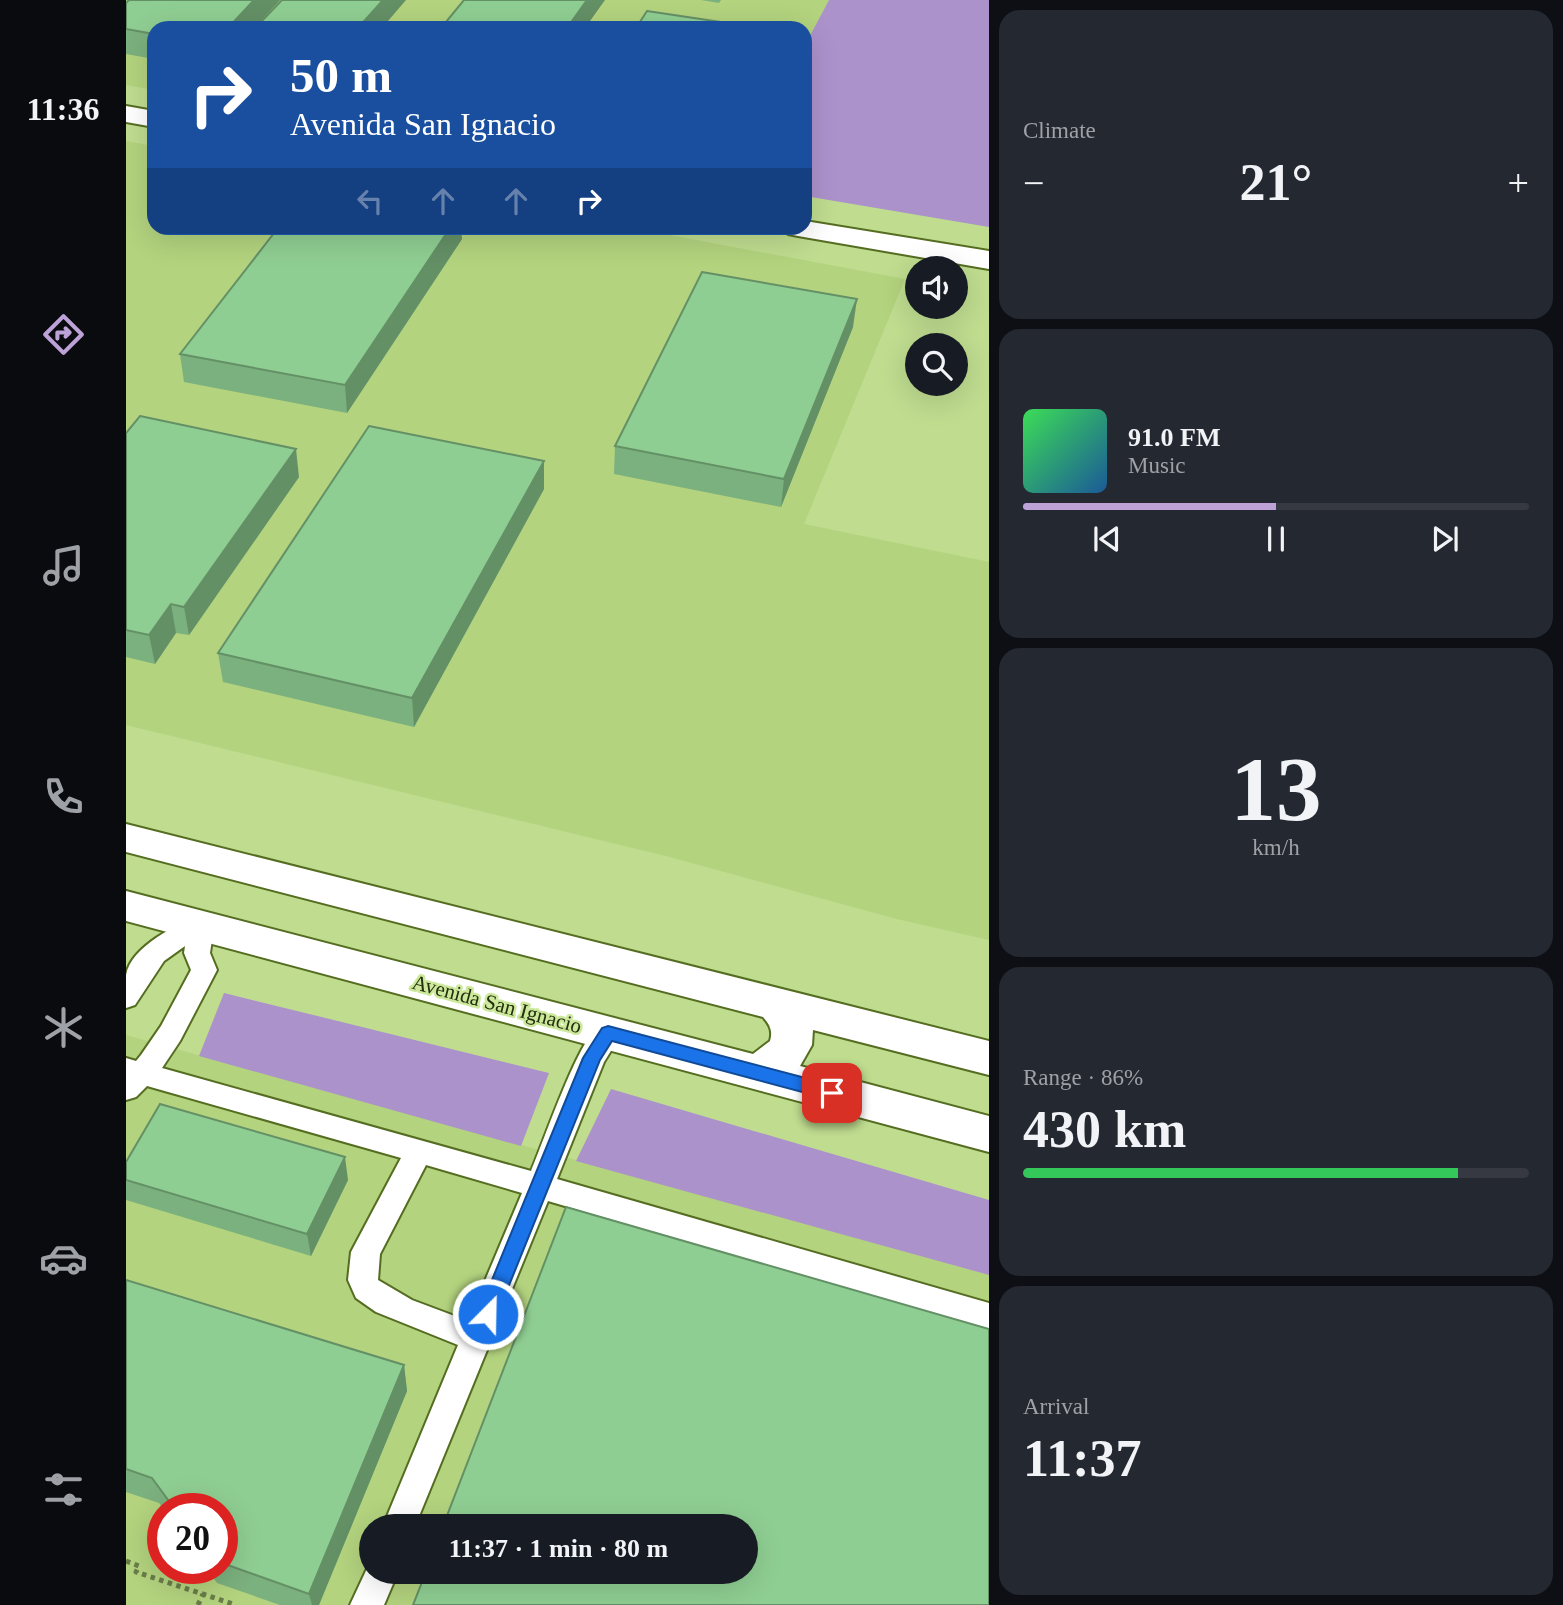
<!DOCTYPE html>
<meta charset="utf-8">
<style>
body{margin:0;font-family:"Times New Roman",serif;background:#242831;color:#f1f3f6;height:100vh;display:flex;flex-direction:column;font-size:26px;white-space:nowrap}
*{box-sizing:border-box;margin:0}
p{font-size:23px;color:#9ea1a6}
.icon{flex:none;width:38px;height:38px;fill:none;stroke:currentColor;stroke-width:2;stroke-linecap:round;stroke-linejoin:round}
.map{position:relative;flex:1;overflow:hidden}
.sheet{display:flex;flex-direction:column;gap:10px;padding:10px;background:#0d0f14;width:574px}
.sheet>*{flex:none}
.banner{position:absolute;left:21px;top:21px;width:665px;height:214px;border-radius:21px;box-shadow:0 7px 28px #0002;background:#1a4fa0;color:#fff;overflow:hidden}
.buttons{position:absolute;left:779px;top:256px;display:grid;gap:14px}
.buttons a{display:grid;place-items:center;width:63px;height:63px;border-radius:50%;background:#171b24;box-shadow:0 7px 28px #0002;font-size:35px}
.speed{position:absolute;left:21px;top:1493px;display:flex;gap:14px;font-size:35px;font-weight:700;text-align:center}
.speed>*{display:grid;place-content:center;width:91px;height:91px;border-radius:50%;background:#171b24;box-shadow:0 7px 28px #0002;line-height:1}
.speed .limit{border:10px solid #d22;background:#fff;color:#111}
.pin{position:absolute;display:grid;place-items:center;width:60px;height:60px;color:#fff;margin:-30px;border-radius:14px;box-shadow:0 4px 10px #0006}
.me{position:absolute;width:77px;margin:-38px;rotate:23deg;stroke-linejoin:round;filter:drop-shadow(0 0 5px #0008)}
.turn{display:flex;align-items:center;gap:24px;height:147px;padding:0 28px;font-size:32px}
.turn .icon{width:91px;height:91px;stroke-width:2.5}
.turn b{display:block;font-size:49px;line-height:60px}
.lanes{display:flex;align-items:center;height:66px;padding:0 28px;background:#0003;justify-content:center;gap:35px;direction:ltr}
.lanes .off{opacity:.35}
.big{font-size:52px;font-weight:700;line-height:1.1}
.sheet .widget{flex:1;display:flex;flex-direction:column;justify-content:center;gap:10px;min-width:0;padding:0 24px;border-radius:21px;background:#242831}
.sheet .dial{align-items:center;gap:0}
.dial b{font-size:91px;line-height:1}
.song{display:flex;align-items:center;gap:21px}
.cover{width:84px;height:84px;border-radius:10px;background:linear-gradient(135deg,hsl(130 70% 55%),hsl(210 70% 35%))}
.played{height:7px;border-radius:4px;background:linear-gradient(90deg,#bda2d8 50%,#363941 50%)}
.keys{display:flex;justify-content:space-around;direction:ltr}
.heat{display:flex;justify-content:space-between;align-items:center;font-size:38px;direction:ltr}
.charge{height:10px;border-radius:5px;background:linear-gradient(90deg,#34c759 86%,#363941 0)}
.trip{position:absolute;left:233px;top:1514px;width:399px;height:70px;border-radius:35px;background:#171b24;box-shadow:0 7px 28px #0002;font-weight:700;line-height:70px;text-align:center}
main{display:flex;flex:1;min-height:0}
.menu{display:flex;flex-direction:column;width:126px;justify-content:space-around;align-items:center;background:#090b0e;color:#9ea1a6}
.menu .icon{width:49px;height:49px}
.menu .selected{color:#bda2d8}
.menu b{font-size:32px;color:#f1f3f6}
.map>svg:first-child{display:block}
.built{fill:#b3d37e;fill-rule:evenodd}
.green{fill:#ac92cb}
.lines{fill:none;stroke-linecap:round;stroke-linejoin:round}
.lane-casing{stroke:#556d21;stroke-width:4}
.street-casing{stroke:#556d21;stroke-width:4}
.secondary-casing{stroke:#556d21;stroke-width:4}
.path{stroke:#6a7d49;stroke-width:5;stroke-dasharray:4.5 4.5;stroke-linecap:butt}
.lane{fill:#fff;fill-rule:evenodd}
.street{fill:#fff;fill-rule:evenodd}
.secondary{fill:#fff;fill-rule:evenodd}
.wall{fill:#7bb17e}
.shaded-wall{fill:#649066}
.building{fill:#8fce92;stroke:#649066;stroke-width:2}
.route{fill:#1a73e8;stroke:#114b97;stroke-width:2}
.labels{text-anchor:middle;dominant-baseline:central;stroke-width:5;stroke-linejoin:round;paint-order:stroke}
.street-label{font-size:21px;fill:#242f10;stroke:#cce99b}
</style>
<main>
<nav class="menu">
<b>11:36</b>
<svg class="icon selected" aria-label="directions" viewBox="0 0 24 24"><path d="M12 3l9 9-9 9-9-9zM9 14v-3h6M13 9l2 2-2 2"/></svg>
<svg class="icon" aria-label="music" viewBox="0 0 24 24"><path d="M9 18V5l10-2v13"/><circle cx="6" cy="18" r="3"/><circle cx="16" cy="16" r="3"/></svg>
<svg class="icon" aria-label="phone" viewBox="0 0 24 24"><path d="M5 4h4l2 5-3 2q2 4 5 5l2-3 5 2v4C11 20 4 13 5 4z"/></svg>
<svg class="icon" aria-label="climate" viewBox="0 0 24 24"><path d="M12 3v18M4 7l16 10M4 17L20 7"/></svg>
<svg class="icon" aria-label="car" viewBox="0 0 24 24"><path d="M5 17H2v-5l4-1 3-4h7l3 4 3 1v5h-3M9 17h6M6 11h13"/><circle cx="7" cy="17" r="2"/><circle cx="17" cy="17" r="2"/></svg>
<svg class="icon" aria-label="filters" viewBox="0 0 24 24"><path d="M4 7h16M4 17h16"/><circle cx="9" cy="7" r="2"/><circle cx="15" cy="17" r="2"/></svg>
</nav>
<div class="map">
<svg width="863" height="1605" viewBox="0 0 863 1605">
<rect width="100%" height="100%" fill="#bfdc8f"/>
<!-- built -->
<g class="built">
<polygon points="0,0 703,0 679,45 679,28 28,28 28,90 0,85"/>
<polygon points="0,141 28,146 28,228 506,228 779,279 678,524 863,562 863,940 771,919 540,856 0,725"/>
<path d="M0 1035 863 1275V1605H0ZM37 1508H96V1568H37ZM245 1526H620V1572H245Z"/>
</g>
<!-- green -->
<g class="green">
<polygon points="703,0 863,0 863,227 679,196 679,45"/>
<polygon points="98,993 423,1073 395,1146 73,1056"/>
<polygon points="485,1089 863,1200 863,1275 450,1161"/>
</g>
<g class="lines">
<defs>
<g id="lane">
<path d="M75 916 84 919 88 926 84 953 91 970 54 1041 36 1068 405 1171C419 1138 449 1049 471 1027 478 1021 484 1023 492 1025L496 1033 478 1062 431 1179 863 1303V1331L422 1201 289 1526H257L332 1345 250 1312 230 1298 222 1280 225 1252 275 1158 21 1086 10 1097 0 1100V1058L10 1061 15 1055 35 1026 65 970 58 953 59 946 38 961 9 1005 0 1008C0 998 0 986 0 975 5 947 50 924 75 916ZM300 1165 396 1193 342 1321 286 1300 252 1280 254 1254Z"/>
<polygon points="245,1560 245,1572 272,1572 258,1605 224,1605"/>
</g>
<g id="street">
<polygon points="0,106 28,111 28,127 0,122"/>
<polygon points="679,221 863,251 863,269 672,236 662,234 658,228 679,228"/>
</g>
<path id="secondary" d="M0 824 863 1041V1075L687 1030 686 1045 674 1066 863 1116V1152L0 921V891L627 1054 644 1041C647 1031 644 1025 637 1017L0 852Z"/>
</defs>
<!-- lane casing -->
<use href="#lane" class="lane-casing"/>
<!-- street casing -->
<use href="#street" class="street-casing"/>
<!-- secondary casing -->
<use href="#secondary" class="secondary-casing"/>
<!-- path -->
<g class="path">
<polyline points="0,1561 13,1566 10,1572 110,1605"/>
<polyline points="72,1605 77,1594"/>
</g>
<!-- lane -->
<use href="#lane" class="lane"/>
<!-- street -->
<use href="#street" class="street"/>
<!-- secondary -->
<use href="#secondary" class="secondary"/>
</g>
<!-- wall -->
<g class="wall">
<polygon points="154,0 128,28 28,28 28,59 0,54 0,3"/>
<polygon points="575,0 595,0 593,3"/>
<polygon points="336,239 221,413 58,382 54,354"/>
<polygon points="727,327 655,507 488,474 489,446"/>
<polygon points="0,433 173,477 63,635 50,633 29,664 0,657"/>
<polygon points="418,461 418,489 288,727 97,682 92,653"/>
<polygon points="0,1162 222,1180 185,1256 0,1200"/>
<polygon points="0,1280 278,1365 281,1391 193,1605 154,1605 91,1583 80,1568 96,1568 96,1508 37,1508 33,1503 0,1492"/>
</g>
<!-- shaded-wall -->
<g class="shaded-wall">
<polygon points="128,0 154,0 128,28 102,28"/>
<polygon points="257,0 280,0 256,28 232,28"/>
<polygon points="461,0 479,0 459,28 441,28"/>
<polygon points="324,228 335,228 336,239 221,413 219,385"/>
<polygon points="731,299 727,327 655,507 658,479"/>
<polygon points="170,449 173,477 63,635 58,607"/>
<polygon points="418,461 418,489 288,727 286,698"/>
<polygon points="45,604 50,633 29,664 23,635"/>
<polygon points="219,1157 222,1180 185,1256 181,1234"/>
<polygon points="278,1365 281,1391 193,1605 186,1605 183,1594"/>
</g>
<!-- building -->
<g class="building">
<polygon points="3,0 128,0 102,28 28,28 28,34 0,29 0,3"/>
<polygon points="156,0 257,0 232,28 129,28"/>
<polygon points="338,0 461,0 441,28 315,28"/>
<polygon points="521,11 635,28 510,28"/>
<polygon points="152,228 324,228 219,385 54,354"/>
<polygon points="576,272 731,299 658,479 489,446"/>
<polygon points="14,416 170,449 58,607 45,604 23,635 0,630 0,433"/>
<polygon points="243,426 418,461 286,698 92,653"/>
<polygon points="34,1104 219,1157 181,1234 0,1180 0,1162"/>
<polygon points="440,1207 863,1329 863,1605 287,1605 300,1572 620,1572 620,1526 317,1526"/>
<polygon points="0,1280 278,1365 183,1594 96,1563 96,1508 48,1508 26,1478 0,1469"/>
</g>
<!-- route -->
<polygon class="route" points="482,1026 706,1085 713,1087 715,1093 713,1098 706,1100 486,1041 474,1060 369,1320 362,1322 355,1320 352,1314 457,1058 476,1028"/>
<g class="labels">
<!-- street labels -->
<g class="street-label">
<text transform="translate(371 1004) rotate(15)">Avenida San Ignacio</text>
</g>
</g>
</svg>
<div class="buttons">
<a><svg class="icon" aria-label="sound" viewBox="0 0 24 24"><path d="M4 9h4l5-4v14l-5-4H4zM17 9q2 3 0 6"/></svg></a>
<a><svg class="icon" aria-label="search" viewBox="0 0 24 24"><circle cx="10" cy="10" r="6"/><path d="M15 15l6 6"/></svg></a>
</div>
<div class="speed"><div class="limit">20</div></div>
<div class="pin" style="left:706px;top:1093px;background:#d93025"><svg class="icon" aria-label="arrive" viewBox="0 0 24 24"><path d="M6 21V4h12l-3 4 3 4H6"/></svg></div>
<svg class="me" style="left:362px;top:1314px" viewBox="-20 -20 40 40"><circle r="17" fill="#1a73e8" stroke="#fff" stroke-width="3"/><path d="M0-11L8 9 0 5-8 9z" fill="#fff"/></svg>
<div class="trip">11:37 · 1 min · 80 m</div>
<div class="banner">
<div class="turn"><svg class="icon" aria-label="right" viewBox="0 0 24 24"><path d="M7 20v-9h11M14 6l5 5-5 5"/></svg><div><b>50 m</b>Avenida San Ignacio</div></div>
<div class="lanes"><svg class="icon off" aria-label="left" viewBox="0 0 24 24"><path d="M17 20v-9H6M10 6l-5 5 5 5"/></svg><svg class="icon off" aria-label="ahead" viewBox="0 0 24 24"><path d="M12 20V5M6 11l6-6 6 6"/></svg><svg class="icon off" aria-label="ahead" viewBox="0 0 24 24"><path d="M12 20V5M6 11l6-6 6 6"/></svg><svg class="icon" aria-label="right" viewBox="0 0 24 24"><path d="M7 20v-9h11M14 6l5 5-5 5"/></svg></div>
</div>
</div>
<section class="sheet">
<div class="widget"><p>Climate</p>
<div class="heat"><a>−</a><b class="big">21°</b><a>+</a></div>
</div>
<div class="widget">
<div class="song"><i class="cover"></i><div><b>91.0 FM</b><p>Music</p></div></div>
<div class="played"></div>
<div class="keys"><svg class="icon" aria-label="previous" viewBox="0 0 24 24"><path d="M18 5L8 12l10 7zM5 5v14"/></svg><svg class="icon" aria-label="pause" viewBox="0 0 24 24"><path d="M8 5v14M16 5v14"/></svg><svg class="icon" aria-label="next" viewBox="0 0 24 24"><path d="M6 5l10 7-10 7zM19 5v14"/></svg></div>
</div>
<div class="widget dial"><b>13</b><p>km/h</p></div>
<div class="widget"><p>Range · 86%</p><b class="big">430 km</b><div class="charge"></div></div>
<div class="widget"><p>Arrival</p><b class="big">11:37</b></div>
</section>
</main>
